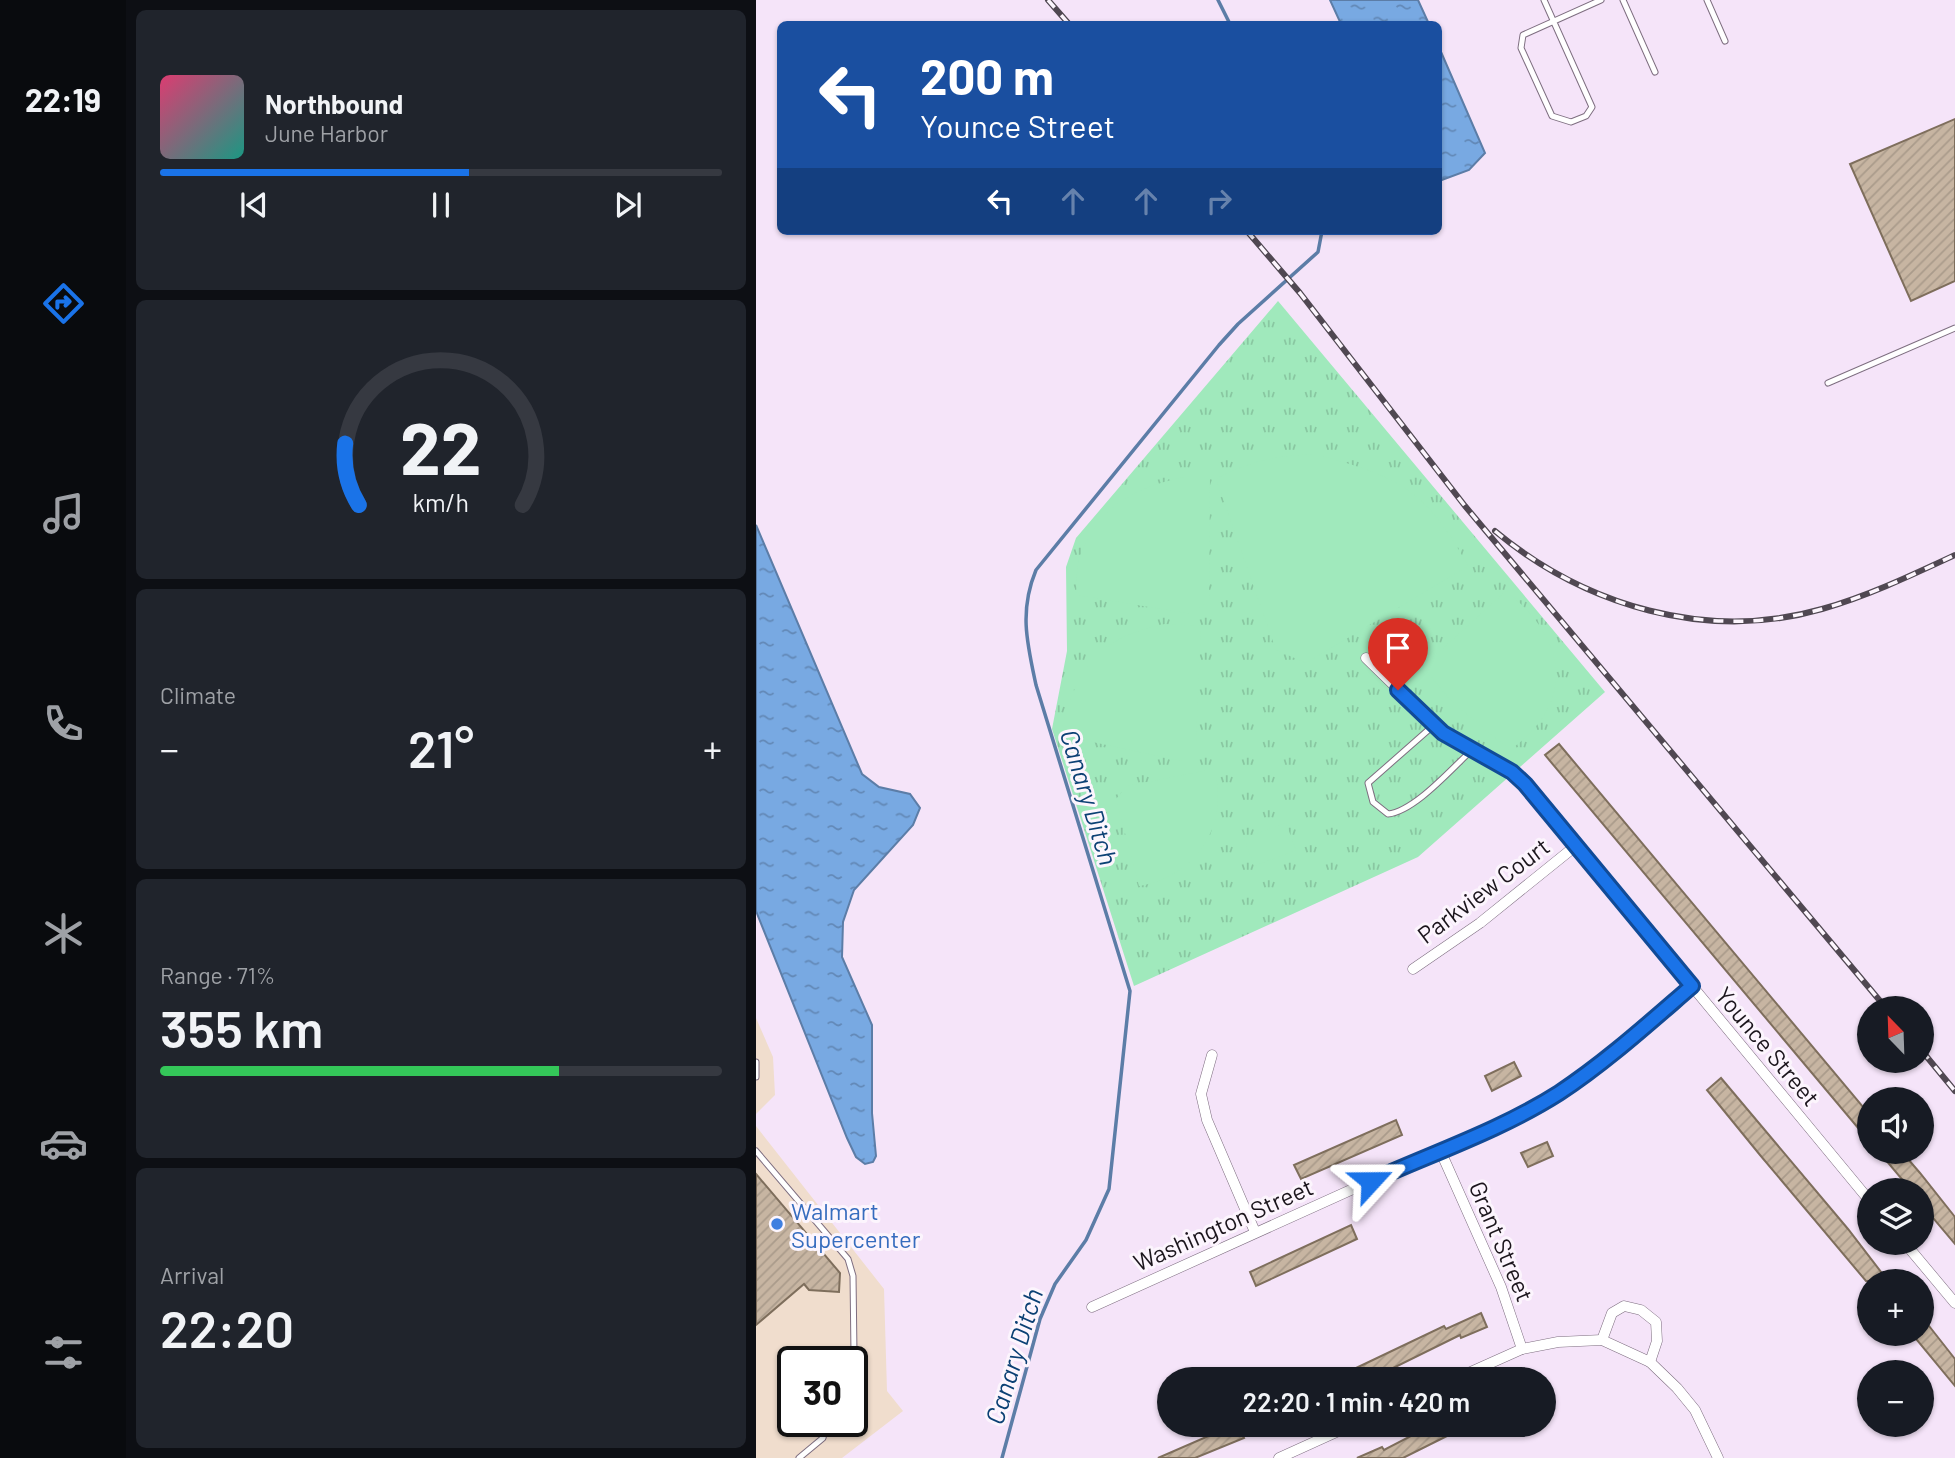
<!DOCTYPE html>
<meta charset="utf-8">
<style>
body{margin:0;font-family:Barlow,sans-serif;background:#20242c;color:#f1f3f6;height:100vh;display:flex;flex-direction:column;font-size:26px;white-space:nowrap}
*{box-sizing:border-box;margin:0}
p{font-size:23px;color:#9ea1a6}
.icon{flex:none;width:38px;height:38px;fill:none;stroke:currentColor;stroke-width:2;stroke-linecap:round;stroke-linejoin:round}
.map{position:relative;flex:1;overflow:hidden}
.sheet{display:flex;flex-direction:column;gap:10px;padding:10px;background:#0d0f14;width:630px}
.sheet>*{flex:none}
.hud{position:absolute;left:21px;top:21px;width:665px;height:214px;border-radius:10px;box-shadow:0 2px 5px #0004;background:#1a4fa0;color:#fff;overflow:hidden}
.needle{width:46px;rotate:337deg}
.buttons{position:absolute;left:1101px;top:996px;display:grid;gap:14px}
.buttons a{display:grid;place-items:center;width:77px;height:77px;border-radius:50%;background:#171b24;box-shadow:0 2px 5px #0004;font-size:35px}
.speed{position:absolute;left:21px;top:1346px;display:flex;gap:14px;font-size:35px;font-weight:700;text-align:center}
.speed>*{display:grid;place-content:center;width:91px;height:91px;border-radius:50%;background:#171b24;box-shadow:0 2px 5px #0004;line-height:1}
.speed .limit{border:4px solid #111;border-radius:10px;background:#fff;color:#111}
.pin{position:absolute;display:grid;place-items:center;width:60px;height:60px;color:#fff;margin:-72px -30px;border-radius:50% 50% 50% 0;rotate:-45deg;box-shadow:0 0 7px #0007}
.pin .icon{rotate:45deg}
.me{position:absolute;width:77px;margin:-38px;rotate:66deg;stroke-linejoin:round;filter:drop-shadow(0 0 5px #0008)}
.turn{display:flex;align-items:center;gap:24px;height:147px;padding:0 28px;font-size:32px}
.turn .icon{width:91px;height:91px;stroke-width:2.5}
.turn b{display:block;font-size:49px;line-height:60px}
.lanes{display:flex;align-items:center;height:66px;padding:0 28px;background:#0003;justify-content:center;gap:35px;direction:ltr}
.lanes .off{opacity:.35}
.big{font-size:52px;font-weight:600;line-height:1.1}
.sheet .tile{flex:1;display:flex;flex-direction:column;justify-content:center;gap:10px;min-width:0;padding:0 24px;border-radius:10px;background:#20242c}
.sheet .dial{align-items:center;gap:0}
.dial svg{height:182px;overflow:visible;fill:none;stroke:#363941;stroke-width:7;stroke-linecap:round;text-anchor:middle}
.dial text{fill:#f1f3f6;stroke:none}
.song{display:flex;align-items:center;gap:21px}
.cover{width:84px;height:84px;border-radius:10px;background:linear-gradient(135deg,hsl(340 70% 55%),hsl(170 70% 35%))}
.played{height:7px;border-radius:4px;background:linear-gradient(90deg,#1a73e8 55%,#363941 55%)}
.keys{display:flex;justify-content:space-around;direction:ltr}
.heat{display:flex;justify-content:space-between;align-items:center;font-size:38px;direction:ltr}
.charge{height:10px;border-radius:5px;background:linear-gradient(90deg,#34c759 71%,#363941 0)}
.trip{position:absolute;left:401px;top:1367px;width:399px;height:70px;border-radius:35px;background:#171b24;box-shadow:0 2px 5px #0004;font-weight:600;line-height:70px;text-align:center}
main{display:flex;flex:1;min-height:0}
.dock{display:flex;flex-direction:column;width:126px;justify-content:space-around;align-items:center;background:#090b0e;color:#9ea1a6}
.dock .icon{width:49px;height:49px}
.dock .selected{color:#1a73e8}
.dock b{font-size:32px;color:#f1f3f6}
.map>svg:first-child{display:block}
.commercial{fill:#f0ddcd;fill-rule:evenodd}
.grass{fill:url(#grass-tufts)}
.pitch{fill:#a0e9bc}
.water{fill:url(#water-ripples);stroke:#5c7da7;stroke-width:2}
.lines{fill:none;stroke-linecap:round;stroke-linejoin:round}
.stream{stroke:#5c7da7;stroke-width:3.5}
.building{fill:url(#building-hatch);stroke:#7e6e5c;stroke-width:2}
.lane-casing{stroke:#7e6e80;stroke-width:7}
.street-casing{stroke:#7e6e80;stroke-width:11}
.lane{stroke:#fff;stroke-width:5}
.street{stroke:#fff;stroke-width:10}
.rail-casing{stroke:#504852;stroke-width:6}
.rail{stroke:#fcf5fd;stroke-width:3.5;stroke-dasharray:10;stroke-linecap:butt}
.route-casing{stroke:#114b97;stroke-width:18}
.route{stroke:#1a73e8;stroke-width:12}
.shop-dot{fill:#3f7fe0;stroke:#fcf5fd;stroke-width:2.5}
.labels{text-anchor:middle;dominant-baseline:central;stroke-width:6;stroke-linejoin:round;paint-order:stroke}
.street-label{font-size:24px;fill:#1b151c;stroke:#fcf5fd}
.shop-label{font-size:24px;fill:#366cbe;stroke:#fcf5fd;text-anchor:start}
.water-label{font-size:26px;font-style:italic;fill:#0b4074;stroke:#fcf5fd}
</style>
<main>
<nav class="dock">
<b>22:19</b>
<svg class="icon selected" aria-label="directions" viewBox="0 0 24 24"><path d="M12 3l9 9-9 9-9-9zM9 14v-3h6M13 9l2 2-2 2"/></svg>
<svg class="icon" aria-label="music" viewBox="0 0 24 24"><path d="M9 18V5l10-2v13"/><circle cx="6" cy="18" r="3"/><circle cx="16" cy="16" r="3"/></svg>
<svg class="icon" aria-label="phone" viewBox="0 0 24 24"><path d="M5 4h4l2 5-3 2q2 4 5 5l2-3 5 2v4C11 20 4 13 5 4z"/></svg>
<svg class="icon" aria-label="climate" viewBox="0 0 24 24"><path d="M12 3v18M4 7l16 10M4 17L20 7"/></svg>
<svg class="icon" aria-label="car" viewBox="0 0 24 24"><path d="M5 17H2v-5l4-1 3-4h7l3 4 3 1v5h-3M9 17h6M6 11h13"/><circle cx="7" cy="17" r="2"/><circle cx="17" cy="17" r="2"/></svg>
<svg class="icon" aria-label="filters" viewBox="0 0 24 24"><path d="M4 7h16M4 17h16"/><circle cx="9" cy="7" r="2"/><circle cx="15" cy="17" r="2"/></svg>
</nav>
<section class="sheet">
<div class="tile">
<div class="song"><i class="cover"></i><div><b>Northbound</b><p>June Harbor</p></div></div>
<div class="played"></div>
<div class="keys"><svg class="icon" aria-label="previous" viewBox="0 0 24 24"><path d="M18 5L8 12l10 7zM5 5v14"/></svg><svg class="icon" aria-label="pause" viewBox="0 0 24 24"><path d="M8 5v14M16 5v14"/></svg><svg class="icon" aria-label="next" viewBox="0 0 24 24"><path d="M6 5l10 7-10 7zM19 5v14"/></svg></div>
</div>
<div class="tile dial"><svg viewBox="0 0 100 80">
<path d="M14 69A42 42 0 1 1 86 69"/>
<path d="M14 69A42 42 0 0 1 8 42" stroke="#1a73e8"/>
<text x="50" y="56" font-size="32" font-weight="700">22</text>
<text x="50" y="72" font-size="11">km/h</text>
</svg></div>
<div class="tile"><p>Climate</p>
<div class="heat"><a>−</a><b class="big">21°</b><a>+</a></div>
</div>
<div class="tile"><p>Range · 71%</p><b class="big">355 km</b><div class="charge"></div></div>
<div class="tile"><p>Arrival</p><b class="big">22:20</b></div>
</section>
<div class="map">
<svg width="1199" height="1458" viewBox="0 0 1199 1458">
<defs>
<pattern id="grass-tufts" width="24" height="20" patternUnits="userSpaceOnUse" patternTransform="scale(1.75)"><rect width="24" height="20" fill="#a0e9bc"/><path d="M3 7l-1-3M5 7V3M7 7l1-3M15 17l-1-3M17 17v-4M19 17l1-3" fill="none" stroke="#89c7a1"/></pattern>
<pattern id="water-ripples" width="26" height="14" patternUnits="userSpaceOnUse" patternTransform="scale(1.75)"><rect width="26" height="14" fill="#78a9e2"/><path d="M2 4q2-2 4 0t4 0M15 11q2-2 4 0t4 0" fill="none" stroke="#6288b6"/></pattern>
<pattern id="building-hatch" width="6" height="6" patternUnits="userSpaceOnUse" patternTransform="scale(1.75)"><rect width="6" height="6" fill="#c7b5a2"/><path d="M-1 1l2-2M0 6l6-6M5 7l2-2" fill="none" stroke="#aa9b8b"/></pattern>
</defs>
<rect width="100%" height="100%" fill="#f5e4f9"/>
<!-- commercial -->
<g class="commercial">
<polygon points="0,1018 17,1057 19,1095 0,1114"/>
<path d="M0 1126 128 1289 131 1391 147 1411 86 1458H0ZM37 1362H96V1421H37Z"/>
</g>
<!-- grass -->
<polygon class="grass" points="522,301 849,692 662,857 378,986 296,729 311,651 310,567 320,538"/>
<!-- pitch -->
<g class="pitch">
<path d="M559 454C643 477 669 488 712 566L550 663 520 650 460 479C496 460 520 456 559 454Z"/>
<path d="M428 477H454L453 601 436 614 320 595C321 583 320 567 324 556 342 507 380 487 428 477Z"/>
<path d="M750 591C811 639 821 702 754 750L696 702 672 673 673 661Z"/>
<path d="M409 624 445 626 440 745 425 761 304 735C320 669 340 638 409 624Z"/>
<path d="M458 769C474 826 440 876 383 886L360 799 371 786Z"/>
<polygon points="530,823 540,850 498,866 488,838"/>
</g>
<!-- water -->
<g class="water">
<polygon points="574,0 662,0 673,24 585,24"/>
<polygon points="682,45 729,153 713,170 683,181"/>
<polygon points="0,525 106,774 123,787 154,794 164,808 157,825 98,890 87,922 86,957 116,1025 116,1113 120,1156 117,1162 109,1164 100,1157 91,1138 0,911"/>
</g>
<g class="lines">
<!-- stream -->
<g class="stream">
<polyline points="462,0 474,24"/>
<path d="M246 1458 284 1319 299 1284 330 1240 353 1189 374 991 280 685C271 643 263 611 280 570L463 345 482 324 562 252 566 231"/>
</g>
</g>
<!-- building -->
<g class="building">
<polygon points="1199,119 1199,281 1155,301 1094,164"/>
<polygon points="803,744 1113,1114 1113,1141 789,755"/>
<polygon points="758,1062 765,1076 736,1091 729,1076"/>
<polygon points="965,1078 1092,1229 1132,1281 1110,1281 1004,1155 951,1090"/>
<polygon points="640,1120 646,1135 545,1179 538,1165"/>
<polygon points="791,1142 797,1156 772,1167 765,1153"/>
<polygon points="1123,1152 1146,1152 1164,1173 1199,1217 1199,1244 1166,1205 1166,1190 1155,1190"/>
<polygon points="0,1174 84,1273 83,1292 53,1290 48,1284 0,1325"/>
<polygon points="595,1225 601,1239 500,1286 494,1272"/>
<polygon points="725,1313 731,1327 705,1338 704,1335 615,1379 577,1379 688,1326 690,1329"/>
<polygon points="1166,1317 1199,1359 1199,1386 1156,1334 1166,1334"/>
<polygon points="480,1424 508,1424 486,1434 488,1438 439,1458 402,1458"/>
<polygon points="678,1424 715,1424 647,1458 601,1458 626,1447 628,1450"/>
</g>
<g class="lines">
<defs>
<g id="lane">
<polyline points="788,0 836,107 830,116 815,122 796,116 765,48 767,35 845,0"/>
<polyline points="867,0 899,72"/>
<polyline points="951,0 969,41"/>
<polyline points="1072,383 1199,328"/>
<path d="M678 725 612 783 617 802 632 814C659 811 695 769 715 751"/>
<polyline points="0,1062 0,1077"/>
<polyline points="0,1151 92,1259 97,1276 98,1354 93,1362"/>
<polyline points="43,1458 67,1438 71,1421"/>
</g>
<g id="street">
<polyline points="610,658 687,733 756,772 769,784 1113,1200"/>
<polyline points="657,969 724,923 822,844"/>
<polyline points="456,1055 445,1094 451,1120 499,1232"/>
<polyline points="684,1150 745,1287 766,1349"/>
<polyline points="1148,1242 1199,1303"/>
<polyline points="336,1307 774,1109 834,1071 936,986"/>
<polyline points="846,1340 856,1313 868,1306 885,1310 900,1322 901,1341 894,1362"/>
<polyline points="699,1379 766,1349 802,1342 846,1340 894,1362 921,1388 939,1410 962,1458"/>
<polyline points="523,1458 598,1424"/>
</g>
</defs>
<!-- lane casing -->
<use href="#lane" class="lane-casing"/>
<!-- street casing -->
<use href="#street" class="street-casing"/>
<!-- lane -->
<use href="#lane" class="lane"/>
<!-- street -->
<use href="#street" class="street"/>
<defs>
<g id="rail">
<polyline points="292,0 313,24"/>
<polyline points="491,231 544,293 709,506 1130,1008"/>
<path d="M739 531C829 606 951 642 1066 609 1112 596 1156 575 1199 555"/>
<polyline points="1166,1051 1199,1091"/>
</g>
</defs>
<!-- rail casing -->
<use href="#rail" class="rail-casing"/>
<!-- rail -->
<use href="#rail" class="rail"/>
</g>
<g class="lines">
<defs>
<path id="route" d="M615 1181C677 1153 745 1130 803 1093 850 1062 893 1023 936 986L769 784 756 772 687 733 642 690"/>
</defs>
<!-- route casing -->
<use href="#route" class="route-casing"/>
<!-- route -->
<use href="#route" class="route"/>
</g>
<!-- markers -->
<circle class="shop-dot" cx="21" cy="1224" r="7"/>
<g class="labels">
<!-- street labels -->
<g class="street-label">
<text transform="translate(727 890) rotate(-37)">Parkview Court</text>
<text transform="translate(1012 1046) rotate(50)">Younce Street</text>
<text transform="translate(467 1224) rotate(-24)">Washington Street</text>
<text transform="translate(746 1241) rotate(67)">Grant Street</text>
</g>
<!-- shop labels -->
<g class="shop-label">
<text x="35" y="1210">Walmart<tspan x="35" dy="28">Supercenter</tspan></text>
</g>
<!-- water labels -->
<g class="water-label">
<text transform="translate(334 797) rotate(73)">Canary Ditch</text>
<text transform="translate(257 1356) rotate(-73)">Canary Ditch</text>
</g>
</g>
</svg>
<div class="buttons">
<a><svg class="needle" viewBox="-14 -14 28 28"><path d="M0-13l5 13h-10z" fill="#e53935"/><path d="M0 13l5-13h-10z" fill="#9ea1a6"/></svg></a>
<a><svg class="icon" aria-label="sound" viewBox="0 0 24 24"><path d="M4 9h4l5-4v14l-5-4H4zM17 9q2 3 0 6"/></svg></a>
<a><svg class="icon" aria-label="layers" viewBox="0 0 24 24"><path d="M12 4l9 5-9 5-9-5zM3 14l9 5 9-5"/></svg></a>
<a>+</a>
<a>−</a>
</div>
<div class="speed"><div class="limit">30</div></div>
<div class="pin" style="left:642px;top:690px;background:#d93025"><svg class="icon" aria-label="arrive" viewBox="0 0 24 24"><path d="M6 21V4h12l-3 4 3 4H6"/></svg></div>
<svg class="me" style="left:615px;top:1181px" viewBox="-20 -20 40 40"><path d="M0-17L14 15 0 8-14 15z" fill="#1a73e8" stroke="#fff" stroke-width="4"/></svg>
<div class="trip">22:20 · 1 min · 420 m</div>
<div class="hud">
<div class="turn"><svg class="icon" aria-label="left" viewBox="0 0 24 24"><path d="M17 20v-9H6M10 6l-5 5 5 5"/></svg><div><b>200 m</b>Younce Street</div></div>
<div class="lanes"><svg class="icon" aria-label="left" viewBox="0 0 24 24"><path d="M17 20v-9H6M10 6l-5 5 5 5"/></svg><svg class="icon off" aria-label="ahead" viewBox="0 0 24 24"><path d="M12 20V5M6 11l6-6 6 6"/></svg><svg class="icon off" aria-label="ahead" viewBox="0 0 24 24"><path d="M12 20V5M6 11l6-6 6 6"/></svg><svg class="icon off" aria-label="right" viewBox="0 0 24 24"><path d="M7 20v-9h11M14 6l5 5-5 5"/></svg></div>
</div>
</div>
</main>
